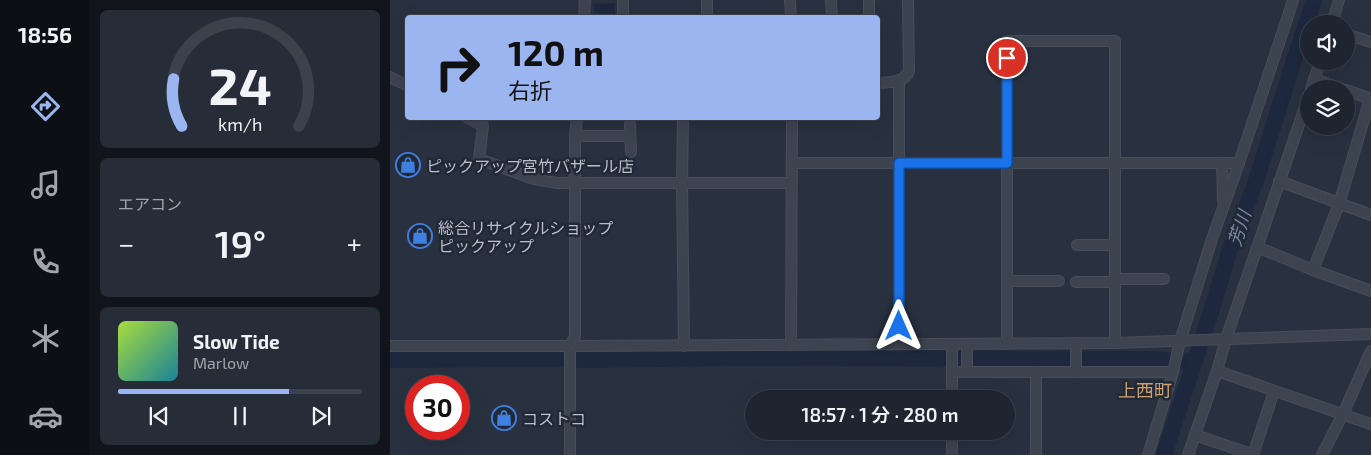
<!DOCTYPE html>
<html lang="ja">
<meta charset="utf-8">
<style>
body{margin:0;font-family:"Exo 2","Noto Sans JP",sans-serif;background:#272d38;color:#f1f3f6;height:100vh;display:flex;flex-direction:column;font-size:19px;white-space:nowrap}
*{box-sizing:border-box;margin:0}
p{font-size:16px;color:#a1a5ab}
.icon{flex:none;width:28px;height:28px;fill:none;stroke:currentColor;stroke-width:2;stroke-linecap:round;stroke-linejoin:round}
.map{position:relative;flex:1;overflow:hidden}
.panel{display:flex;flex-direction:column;gap:10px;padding:10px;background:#11141a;width:300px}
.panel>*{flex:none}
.guide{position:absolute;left:15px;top:15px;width:475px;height:105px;border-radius:5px;box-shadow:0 5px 20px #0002,0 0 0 1px #3c424c;background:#9ab5ef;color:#111;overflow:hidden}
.buttons{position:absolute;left:910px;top:15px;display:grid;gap:10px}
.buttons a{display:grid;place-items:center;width:55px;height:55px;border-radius:50%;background:#1f2530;box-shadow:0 5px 20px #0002,0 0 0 1px #3c424c;font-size:25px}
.speed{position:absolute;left:15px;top:375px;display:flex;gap:10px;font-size:25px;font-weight:700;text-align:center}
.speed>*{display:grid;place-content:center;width:65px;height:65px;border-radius:50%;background:#1f2530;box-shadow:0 5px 20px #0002,0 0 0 1px #3c424c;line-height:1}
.speed .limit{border:8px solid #d22;background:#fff;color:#111}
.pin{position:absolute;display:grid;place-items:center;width:42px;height:42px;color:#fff;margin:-21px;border:2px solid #fff;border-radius:50%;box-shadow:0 1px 5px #0007}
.me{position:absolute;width:55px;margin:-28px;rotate:0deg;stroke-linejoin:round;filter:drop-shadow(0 0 4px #0008)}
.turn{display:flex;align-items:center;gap:18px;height:105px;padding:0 20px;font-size:22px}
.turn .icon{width:65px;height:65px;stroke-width:2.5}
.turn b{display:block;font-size:35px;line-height:42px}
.big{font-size:38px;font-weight:600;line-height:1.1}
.panel .tile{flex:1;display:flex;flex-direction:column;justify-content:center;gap:8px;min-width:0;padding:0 18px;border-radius:8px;background:#272d38}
.panel .dial{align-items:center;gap:0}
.dial svg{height:130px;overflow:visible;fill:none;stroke:#3c424c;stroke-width:7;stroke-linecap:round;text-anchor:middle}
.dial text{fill:#f1f3f6;stroke:none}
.song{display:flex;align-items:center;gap:15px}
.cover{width:60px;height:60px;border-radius:8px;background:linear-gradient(135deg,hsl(80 70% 55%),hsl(190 70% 35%))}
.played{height:5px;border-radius:2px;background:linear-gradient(90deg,#9ab5ef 70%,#3c424c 70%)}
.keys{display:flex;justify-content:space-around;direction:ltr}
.heat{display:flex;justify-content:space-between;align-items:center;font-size:28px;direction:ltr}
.trip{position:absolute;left:355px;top:390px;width:270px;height:50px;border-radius:25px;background:#1f2530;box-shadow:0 5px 20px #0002,0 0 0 1px #3c424c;font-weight:600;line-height:50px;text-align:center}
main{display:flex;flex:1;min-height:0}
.dock{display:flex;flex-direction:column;width:90px;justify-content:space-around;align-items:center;background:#0c0f13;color:#a1a5ab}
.dock .icon{width:35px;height:35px}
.dock .active{color:#9ab5ef}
.dock b{font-size:22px;color:#f1f3f6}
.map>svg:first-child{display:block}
.water{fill:#1d283e}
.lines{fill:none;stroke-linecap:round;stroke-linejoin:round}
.river{stroke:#1d283e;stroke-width:16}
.minor-casing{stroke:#474d59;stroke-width:12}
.minor{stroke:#3d4450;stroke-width:10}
.route-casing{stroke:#114b97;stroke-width:12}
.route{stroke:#1a73e8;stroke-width:9}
.labels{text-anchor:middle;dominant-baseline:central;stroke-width:5;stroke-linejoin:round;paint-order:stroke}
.poi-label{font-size:16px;fill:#babfca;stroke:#222936;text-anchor:start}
.water-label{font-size:18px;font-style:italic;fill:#7788a6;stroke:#222936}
.neighbourhood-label{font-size:18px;fill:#cda073;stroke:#222936}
</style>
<main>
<nav class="dock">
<b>18:56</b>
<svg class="icon active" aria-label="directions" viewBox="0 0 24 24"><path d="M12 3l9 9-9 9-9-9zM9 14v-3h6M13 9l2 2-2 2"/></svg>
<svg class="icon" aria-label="music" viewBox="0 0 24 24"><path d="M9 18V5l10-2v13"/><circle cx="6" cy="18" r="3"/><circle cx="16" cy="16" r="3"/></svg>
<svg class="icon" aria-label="phone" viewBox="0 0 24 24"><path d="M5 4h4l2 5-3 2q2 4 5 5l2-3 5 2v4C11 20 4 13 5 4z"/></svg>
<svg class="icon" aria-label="climate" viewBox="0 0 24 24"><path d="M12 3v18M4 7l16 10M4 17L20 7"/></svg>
<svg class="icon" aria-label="car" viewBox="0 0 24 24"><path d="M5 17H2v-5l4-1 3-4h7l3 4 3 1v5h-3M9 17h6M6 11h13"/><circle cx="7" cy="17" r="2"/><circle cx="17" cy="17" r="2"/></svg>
</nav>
<section class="panel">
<div class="tile dial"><svg viewBox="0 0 100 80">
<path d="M14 69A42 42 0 1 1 86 69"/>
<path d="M14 69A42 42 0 0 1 9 40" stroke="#9ab5ef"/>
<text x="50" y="56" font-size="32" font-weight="700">24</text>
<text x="50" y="72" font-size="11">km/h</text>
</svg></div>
<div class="tile"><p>エアコン</p>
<div class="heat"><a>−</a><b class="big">19°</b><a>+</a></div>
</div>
<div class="tile">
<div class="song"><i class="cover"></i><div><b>Slow Tide</b><p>Marlow</p></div></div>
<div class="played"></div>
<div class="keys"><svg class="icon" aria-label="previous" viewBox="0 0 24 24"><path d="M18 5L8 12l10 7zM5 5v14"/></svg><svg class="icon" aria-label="pause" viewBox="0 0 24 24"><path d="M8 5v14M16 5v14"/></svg><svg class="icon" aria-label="next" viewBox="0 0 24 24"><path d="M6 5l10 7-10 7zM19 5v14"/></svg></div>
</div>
</section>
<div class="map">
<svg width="981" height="455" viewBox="0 0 981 455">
<rect width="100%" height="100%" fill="#293140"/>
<!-- water -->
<polygon class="water" points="225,3 225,17 204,17 204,4"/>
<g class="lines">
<!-- river -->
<g class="river">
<polyline points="0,360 161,359 196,360 347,358 754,359 805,361"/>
<polyline points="774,455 825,299 840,249 865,184 908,48 924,0"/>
</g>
<defs>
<g id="minor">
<polyline points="317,0 317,18"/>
<polyline points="400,0 401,18"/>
<polyline points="441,0 442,18"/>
<polyline points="479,0 479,18"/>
<polyline points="194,18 195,0"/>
<polyline points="233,18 233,0"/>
<polyline points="942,24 949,0"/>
<polyline points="956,34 981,42"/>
<polyline points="0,77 18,86"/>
<polyline points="924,79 952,89"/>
<path d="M488 83C499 82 515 83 519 71L518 0"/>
<polyline points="921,89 930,61"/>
<polyline points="956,90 981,99"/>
<polyline points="78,118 93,126 89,159 144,179 167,183 402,183"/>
<polyline points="293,118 292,183 294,346"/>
<polyline points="240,124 241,152"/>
<polyline points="185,136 240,136"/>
<polyline points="402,163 849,163"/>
<polyline points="832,163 833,200"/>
<polyline points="889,181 981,215"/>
<polyline points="687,245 725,245"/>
<polyline points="867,247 923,270 949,204 980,99"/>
<polyline points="923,270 981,291"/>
<polyline points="725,279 774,279"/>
<polyline points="617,281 669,281"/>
<polyline points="686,282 725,282"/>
<polyline points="509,344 509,80"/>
<polyline points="577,344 577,372"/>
<polyline points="617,344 617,41 725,41 725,343"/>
<polyline points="401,345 402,118"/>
<polyline points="0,346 180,346 725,343 981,334"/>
<polyline points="827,371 981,424"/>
<polyline points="562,372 783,372"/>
<polyline points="686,372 686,343"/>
<polyline points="562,399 562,344"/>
<polyline points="805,435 864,455"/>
<polyline points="180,455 180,346 185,336 185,136 187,118"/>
<polyline points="562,455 562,431"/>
<polyline points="646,455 646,372"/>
<polyline points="758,455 783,372 790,341 822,239 849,163 898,16 903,0"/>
<polyline points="798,455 827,371 836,339 919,95"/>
<polyline points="863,455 884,391"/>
<polyline points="932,455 953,414 981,351"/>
</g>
</defs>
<!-- minor casing -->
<use href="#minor" class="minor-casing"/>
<!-- minor -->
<use href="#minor" class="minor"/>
</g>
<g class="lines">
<defs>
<polyline id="route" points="509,326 509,163 617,163 617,58"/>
</defs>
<!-- route casing -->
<use href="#route" class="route-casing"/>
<!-- route -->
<use href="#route" class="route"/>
</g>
<!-- icons -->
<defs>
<symbol id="shop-ring" viewBox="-11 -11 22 22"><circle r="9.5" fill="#222936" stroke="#3f7fe0" stroke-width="1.5"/><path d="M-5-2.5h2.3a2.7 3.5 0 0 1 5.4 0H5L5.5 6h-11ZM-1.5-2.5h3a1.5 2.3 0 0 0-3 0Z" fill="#3f7fe0"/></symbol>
</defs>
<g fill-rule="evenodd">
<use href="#shop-ring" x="4" y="151" width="28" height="28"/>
<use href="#shop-ring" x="16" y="222" width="28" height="28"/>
<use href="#shop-ring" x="100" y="404" width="28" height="28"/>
</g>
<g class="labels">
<!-- poi labels -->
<g class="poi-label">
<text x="36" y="165">ピックアップ宮竹バザール店</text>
<text x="48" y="227">総合リサイクルショップ<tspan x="48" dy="18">ピックアップ</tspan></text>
<text x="132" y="418">コストコ</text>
</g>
<!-- water labels -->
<g class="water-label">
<text transform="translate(849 228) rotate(-72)">芳川</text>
</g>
<!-- neighbourhood labels -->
<g class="neighbourhood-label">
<text x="755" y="390">上西町</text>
</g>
</g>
</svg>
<div class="buttons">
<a><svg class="icon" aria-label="sound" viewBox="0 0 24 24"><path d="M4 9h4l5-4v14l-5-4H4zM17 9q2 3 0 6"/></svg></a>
<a><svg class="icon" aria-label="layers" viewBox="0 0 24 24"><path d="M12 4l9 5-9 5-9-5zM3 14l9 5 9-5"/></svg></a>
</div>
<div class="speed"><div class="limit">30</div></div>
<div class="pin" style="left:617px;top:58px;background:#d93025"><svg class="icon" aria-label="arrive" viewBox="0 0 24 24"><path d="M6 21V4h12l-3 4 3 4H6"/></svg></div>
<svg class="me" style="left:509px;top:326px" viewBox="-20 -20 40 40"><path d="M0-17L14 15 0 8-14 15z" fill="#1a73e8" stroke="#fff" stroke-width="4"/></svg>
<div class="trip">18:57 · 1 分 · 280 m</div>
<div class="guide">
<div class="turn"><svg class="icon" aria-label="right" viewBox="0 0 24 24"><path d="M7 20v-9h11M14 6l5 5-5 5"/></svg><div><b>120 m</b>右折</div></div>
</div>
</div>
</main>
